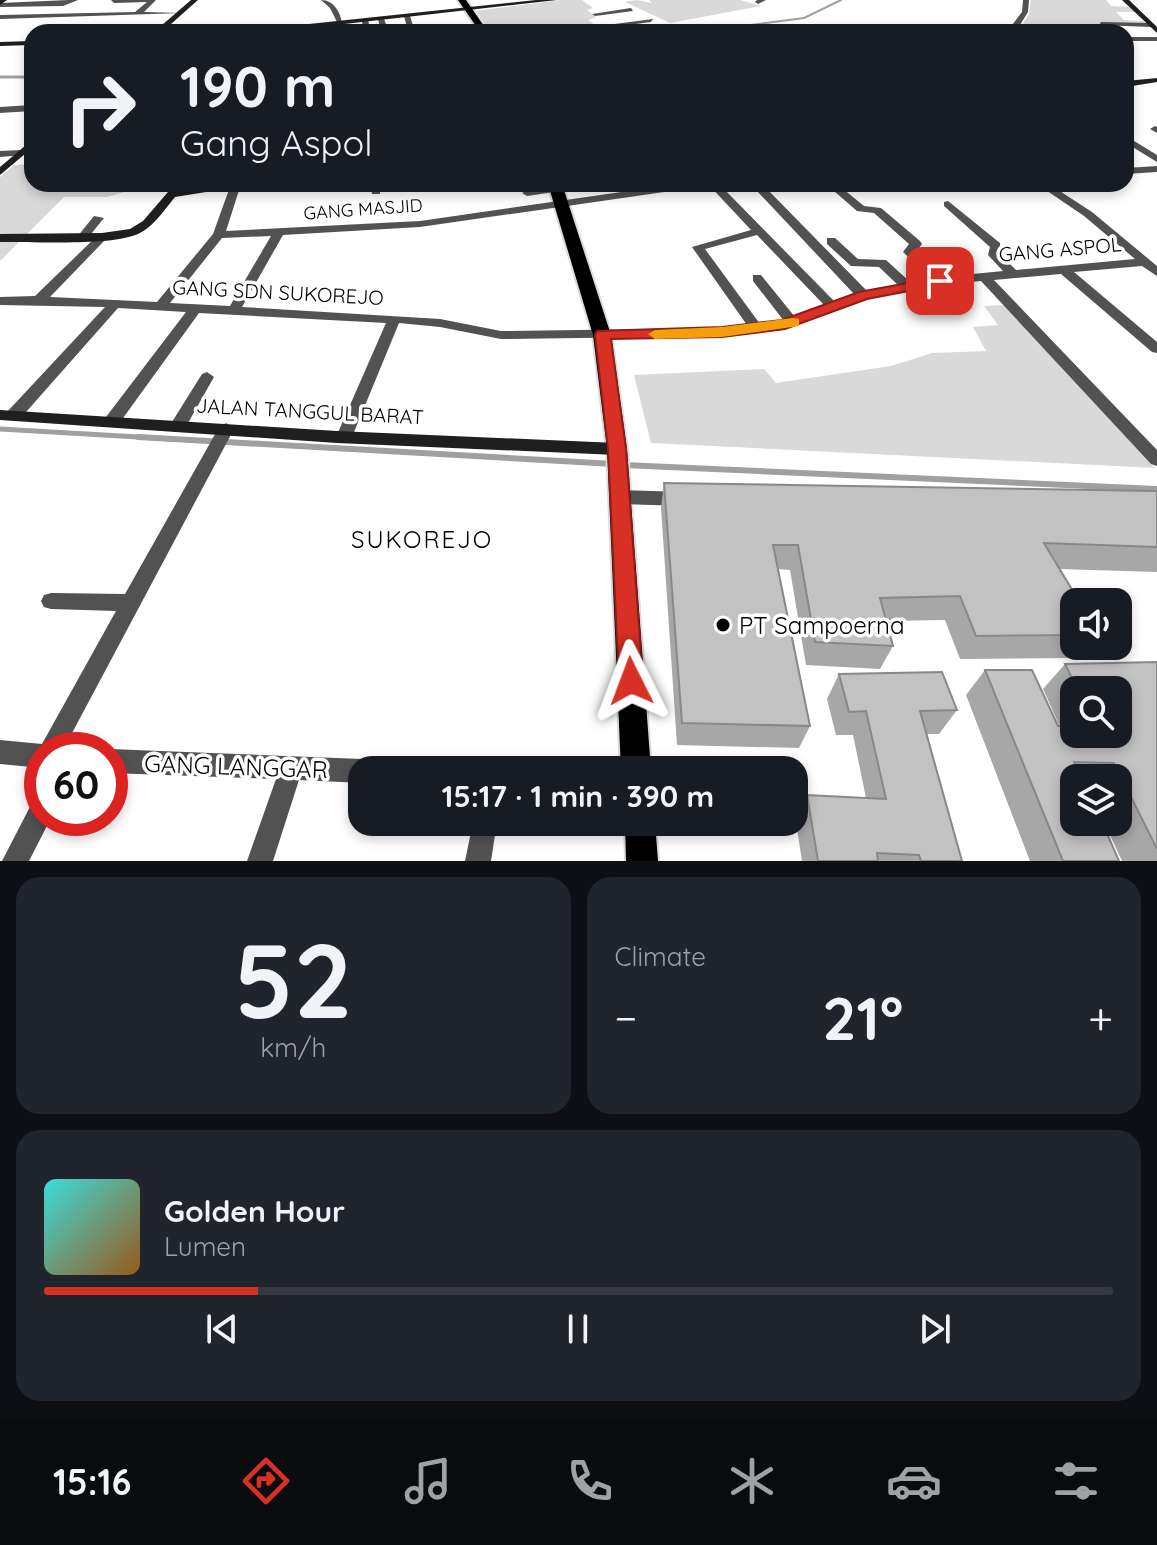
<!DOCTYPE html>
<meta charset="utf-8">
<style>
body{margin:0;font-family:Quicksand,sans-serif;background:#20242c;color:#f1f3f6;height:100vh;display:flex;flex-direction:column;font-size:30px;white-space:nowrap}
*{box-sizing:border-box;margin:0}
p{font-size:26px;color:#9ea1a6}
.icon{flex:none;width:44px;height:44px;fill:none;stroke:currentColor;stroke-width:2;stroke-linecap:round;stroke-linejoin:round}
.map{position:relative;height:861px;overflow:hidden}
.sheet{display:flex;flex-direction:column;gap:16px;padding:16px;background:#0d0f14;flex:1}
.sheet>*{flex:none}
.top-card{position:absolute;left:24px;top:24px;width:1110px;height:168px;border-radius:24px;box-shadow:0 4px 12px #0003;background:#171b24;color:#f1f3f6;overflow:hidden}
.buttons{position:absolute;left:1060px;top:588px;display:grid;gap:16px}
.buttons a{display:grid;place-items:center;width:72px;height:72px;border-radius:16px;background:#171b24;box-shadow:0 4px 12px #0003;font-size:40px}
.speed{position:absolute;left:24px;top:732px;display:flex;gap:16px;font-size:40px;font-weight:700;text-align:center}
.speed>*{display:grid;place-content:center;width:104px;height:104px;border-radius:50%;background:#171b24;box-shadow:0 4px 12px #0003;line-height:1}
.speed .limit{border:12px solid #d22;background:#fff;color:#111}
.pin{position:absolute;display:grid;place-items:center;width:68px;height:68px;color:#fff;margin:-34px;border-radius:16px;box-shadow:0 4px 12px #0006}
.me{position:absolute;width:88px;margin:-44px;rotate:357deg;stroke-linejoin:round;filter:drop-shadow(0 0 6px #0008)}
.turn{display:flex;align-items:center;gap:28px;height:168px;padding:0 24px;font-size:36px}
.turn .icon{width:104px;height:104px;stroke-width:2.5}
.turn b{display:block;font-size:56px;line-height:68px}
.big{font-size:60px;font-weight:700;line-height:1.1}
.sheet .card{flex:1;display:flex;flex-direction:column;justify-content:center;gap:12px;min-width:0;padding:0 28px;border-radius:24px;background:#20242c}
.sheet .dial{align-items:center;gap:0}
.dial b{font-size:104px;line-height:1}
.song{display:flex;align-items:center;gap:24px}
.cover{width:96px;height:96px;border-radius:12px;background:linear-gradient(135deg,hsl(180 70% 55%),hsl(30 70% 35%))}
.played{height:8px;border-radius:4px;background:linear-gradient(90deg,#d93025 20%,#363941 20%)}
.keys{display:flex;justify-content:space-around;direction:ltr}
.heat{display:flex;justify-content:space-between;align-items:center;font-size:44px;direction:ltr}
.sheet .tiles{flex:1;display:grid;gap:16px;grid-template-columns:1fr 1fr}
.card:last-child{grid-column:span 2}
.trip{position:absolute;left:348px;top:756px;width:460px;height:80px;border-radius:24px;background:#171b24;box-shadow:0 4px 12px #0003;font-weight:700;line-height:80px;text-align:center}
.menu{display:flex;height:128px;justify-content:space-around;align-items:center;background:#090b0e;color:#9ea1a6}
.menu .icon{width:56px;height:56px}
.menu .current{color:#d93025}
.menu b{font-size:36px;color:#f1f3f6}
.map>svg:first-child{display:block}
.green{fill:#d9d9d9}
.lines{fill:none;stroke-linecap:round;stroke-linejoin:round}
.stream-far3{stroke:#a0a0a0;stroke-width:2}
.stream-far2{stroke:#a0a0a0;stroke-width:3}
.stream-far1{stroke:#a0a0a0;stroke-width:5}
.stream{stroke:#a0a0a0;stroke-width:6}
.primary-casing{stroke:#dbdbdb;stroke-width:4}
.street{fill:#525252;fill-rule:evenodd}
.secondary{fill:#1f1f1f;fill-rule:evenodd}
.primary{fill:#000;fill-rule:evenodd}
.wall{fill:#a7a7a7;fill-rule:evenodd}
.building{fill:#c2c2c2;stroke:#888;stroke-width:2}
.route{fill:#d93025;stroke:#8d1f18;stroke-width:2}
.slow{fill:#f59e0b}
.poi-dot{fill:#000;stroke:#fff;stroke-width:3}
.labels{text-anchor:middle;dominant-baseline:central;stroke-width:7;stroke-linejoin:round;paint-order:stroke}
.far-street-label{font-size:18px;fill:#000;stroke:#fff}
.street-label{font-size:20px;fill:#000;stroke:#fff}
.quarter-label{font-size:24px;letter-spacing:2px;fill:#000;stroke:#fff}
.near-poi-label{font-size:24px;fill:#000;stroke:#fff;text-anchor:start}
.near-street-label{font-size:24px;fill:#000;stroke:#fff}
</style>
<div class="map">
<svg width="1157" height="861" viewBox="0 0 1157 861">
<rect width="100%" height="100%" fill="#fff"/>
<!-- green -->
<g class="green">
<polygon points="561,0 582,0 593,8 587,10 596,17 588,20 595,25 491,32 476,11"/>
<polygon points="637,0 652,3 649,0 740,0 761,6 670,23 625,2"/>
<polygon points="1031,0 1106,0 1111,6 1129,7 1135,12 1116,12 1124,20 1143,21 1148,25 1022,25 1029,14"/>
<polygon points="32,164 32,184 134,184 131,190 107,197 64,197 0,261 0,177 14,165"/>
<polygon points="1005,305 1155,468 651,443 634,375 764,369 776,383 891,366 932,353 986,351 973,327 998,325 984,306"/>
</g>
<g class="lines">
<!-- stream-far3 -->
<polyline class="stream-far3" points="698,32 804,18 841,0"/>
<!-- stream-far2 -->
<polyline class="stream-far2" points="0,77 32,77"/>
<!-- stream-far1 -->
<polyline class="stream-far1" points="0,429 173,439"/>
<!-- stream -->
<g class="stream">
<polyline points="138,437 614,464"/>
<polyline points="624,465 1157,489"/>
</g>
<defs>
<g id="primary">
<polygon points="458,0 466,0 488,32 480,32"/>
<polygon points="548,184 562,184 611,335 627,449 651,770 621,770 607,449 593,335"/>
<polygon points="625,822 655,822 658,861 626,861"/>
</g>
</defs>
<!-- primary casing -->
<use href="#primary" class="primary-casing"/>
<!-- street -->
<g class="street">
<polygon points="69,0 78,0 63,6 0,7 0,3"/>
<polygon points="111,0 156,0 144,12 182,13 0,19 0,15 135,12 147,2 114,3"/>
<path d="M321 0C334 0 341 13 342 24H338L330 8Z"/>
<polygon points="757,0 766,0 758,4 755,2"/>
<polygon points="1023,0 1029,0 1028,12 1020,25 1029,32 1021,32 1012,25 1022,12"/>
<polygon points="631,8 633,11 595,16 592,14"/>
<polygon points="407,14 410,16 415,32 408,31 404,16"/>
<polygon points="381,17 384,19 389,32 381,32 378,19"/>
<polygon points="365,18 368,20 371,32 363,32 362,20"/>
<polygon points="653,19 651,22 574,32 553,32"/>
<polygon points="1101,22 1151,23 1155,25 1151,27 1099,25"/>
<rect x="1126" y="37" width="31" height="4"/>
<polygon points="32,105 32,111 0,113 0,107"/>
<polygon points="1155,126 1157,127 1157,133 1150,129"/>
<polygon points="1126,136 1157,155 1157,162 1126,143"/>
<polygon points="21,150 24,151 24,155 0,157 0,151"/>
<polygon points="1157,166 1157,172 1126,174 1126,168"/>
<path d="M231 184H241L226 231 420 221 677 184H704L699 187 420 227 283 235 242 307 440 319 501 331 722 328 747 325 692 247 751 230 708 184H719L835 302 855 295 757 191V187H765L867 291 898 285 879 267 851 266 827 244V238H835L858 259 886 260 910 282 930 278 903 252 909 244 874 213 857 211 826 184H837L864 206 881 208 920 241 922 244 916 252 943 277 1003 271 988 255 990 247 944 206V202L948 201 1000 243V254L1016 270 1135 259 1084 216 1037 184H1049L1092 212 1157 266V276L1142 266 1074 272 1157 342V353L1152 352 1061 274 994 280 1157 450V466L1151 464 981 281 930 286 868 299 785 329 722 336 501 339 440 327 399 323 352 437 344 443 336 437 386 323 199 313 118 425H106L104 421 106 417 186 312 118 308 19 420H7L5 416 7 412 105 307 0 305V297L35 296 98 235H106V239L50 297 157 302 213 234ZM757 235 825 306 795 317 761 275H753V281L784 321 760 324 705 249ZM271 236 230 306 170 303 222 238Z"/>
<polygon points="370,184 380,184 380,194 372,194"/>
<polygon points="557,186 561,187 561,191 527,196 522,193 527,190"/>
<polygon points="94,216 104,218 87,239 79,239 77,237"/>
<polygon points="207,372 214,377 184,430 172,430 170,426 172,422 202,374"/>
<polygon points="226,423 234,429 63,750 42,750 42,768 0,764 0,740 42,744 116,611 51,609 44,607 41,601 44,595 51,593 125,594 218,429"/>
<polygon points="620,490 683,492 689,494 692,499 689,504 683,506 620,504 614,502 611,497 614,492"/>
<polygon points="110,749 362,759 370,763 373,770 362,770 362,783 299,780 273,861 247,861 276,779 110,773"/>
<polygon points="42,798 42,818 51,818 29,861 2,861 33,801"/>
<polygon points="473,822 497,822 491,861 465,861"/>
</g>
<!-- secondary -->
<g class="secondary">
<polygon points="0,0 7,0 0,5"/>
<polygon points="191,0 198,0 162,32 154,32"/>
<polygon points="536,0 557,0 309,28 189,32 309,24"/>
<polygon points="1122,0 1129,0 1157,27 1157,33"/>
<polygon points="32,41 32,45 0,46 0,42"/>
<polygon points="1157,78 1157,82 1126,87 1126,81"/>
<polygon points="32,140 32,148 0,175 0,167"/>
<path d="M216 184H242L237 187 175 197C165 209 155 225 140 233 112 247 33 241 0 242V234L102 233 130 229 143 221 168 192Z"/>
<polygon points="0,410 337,431 617,443 625,449 617,455 337,443 0,420"/>
</g>
<!-- primary -->
<use href="#primary" class="primary"/>
</g>
<!-- wall -->
<g class="wall">
<polygon points="664,483 1157,491 1157,572 1059,569 1074,593 1069,599 1074,607 1074,646 1079,646 1068,658 960,659 945,620 886,621 893,646 880,669 806,665 790,570 778,569 810,726 799,748 677,745 661,508"/>
<path d="M1157 662V861H1122L1104 822H1118V778H1074L1119 861H1030L966 695 985 670 1058 726 1060 727 1043 689 1065 664ZM1074 690H1118V734H1074Z"/>
<polygon points="839,674 957,710 939,734 927,734 962,861 802,861 795,816 807,795 866,798 853,735 836,735 827,699"/>
</g>
<!-- building -->
<g class="building">
<polygon points="664,483 1157,491 1157,547 1044,543 1074,593 1066,594 1074,607 1074,635 976,636 960,596 880,598 893,646 815,642 798,545 773,545 810,726 682,723"/>
<polygon points="1157,662 1157,849 1114,763 1074,762 1081,778 1074,778 1074,822 1102,822 1119,861 1063,861 985,670 1032,670 1058,726 1074,727 1074,734 1118,734 1118,690 1078,690 1065,664"/>
<polygon points="942,672 957,710 920,711 962,861 921,861 919,855 877,853 878,861 818,861 807,795 886,799 866,711 849,712 839,674"/>
</g>
<!-- route -->
<polygon class="route" points="940,277 947,281 945,284 867,299 785,329 722,337 611,339 626,449 643,681 640,689 631,692 623,689 619,681 608,449 595,335 597,331 722,327 782,320 859,292"/>
<!-- slow -->
<polygon class="slow" points="793,318 799,319 799,326 722,337 655,339 648,334 655,330 722,327"/>
<!-- markers -->
<circle class="poi-dot" cx="723" cy="625" r="8"/>
<g class="labels">
<!-- far-street labels -->
<g class="far-street-label">
<text transform="translate(363 209) rotate(-4)">GANG MASJID</text>
</g>
<!-- street labels -->
<g class="street-label">
<text transform="translate(1060 249) rotate(-5)">GANG ASPOL</text>
<text transform="translate(278 292) rotate(3)">GANG SDN SUKOREJO</text>
<text transform="translate(310 411) rotate(3)">JALAN TANGGUL BARAT</text>
</g>
<!-- quarter labels -->
<g class="quarter-label">
<text x="422" y="539">SUKOREJO</text>
</g>
<!-- near-poi labels -->
<g class="near-poi-label">
<text x="739" y="625">PT Sampoerna</text>
</g>
<!-- near-street labels -->
<g class="near-street-label">
<text transform="translate(236 766) rotate(2)">GANG LANGGAR</text>
</g>
</g>
</svg>
<div class="buttons">
<a><svg class="icon" aria-label="sound" viewBox="0 0 24 24"><path d="M4 9h4l5-4v14l-5-4H4zM17 9q2 3 0 6"/></svg></a>
<a><svg class="icon" aria-label="search" viewBox="0 0 24 24"><circle cx="10" cy="10" r="6"/><path d="M15 15l6 6"/></svg></a>
<a><svg class="icon" aria-label="layers" viewBox="0 0 24 24"><path d="M12 4l9 5-9 5-9-5zM3 14l9 5 9-5"/></svg></a>
</div>
<div class="speed"><div class="limit">60</div></div>
<div class="pin" style="left:940px;top:281px;background:#d93025"><svg class="icon" aria-label="arrive" viewBox="0 0 24 24"><path d="M6 21V4h12l-3 4 3 4H6"/></svg></div>
<svg class="me" style="left:631px;top:681px" viewBox="-20 -20 40 40"><path d="M0-17L14 15 0 8-14 15z" fill="#d93025" stroke="#fff" stroke-width="4"/></svg>
<div class="trip">15:17 · 1 min · 390 m</div>
<div class="top-card">
<div class="turn"><svg class="icon" aria-label="right" viewBox="0 0 24 24"><path d="M7 20v-9h11M14 6l5 5-5 5"/></svg><div><b>190 m</b>Gang Aspol</div></div>
</div>
</div>
<section class="sheet">
<div class="tiles">
<div class="card dial"><b>52</b><p>km/h</p></div>
<div class="card"><p>Climate</p>
<div class="heat"><a>−</a><b class="big">21°</b><a>+</a></div>
</div>
<div class="card">
<div class="song"><i class="cover"></i><div><b>Golden Hour</b><p>Lumen</p></div></div>
<div class="played"></div>
<div class="keys"><svg class="icon" aria-label="previous" viewBox="0 0 24 24"><path d="M18 5L8 12l10 7zM5 5v14"/></svg><svg class="icon" aria-label="pause" viewBox="0 0 24 24"><path d="M8 5v14M16 5v14"/></svg><svg class="icon" aria-label="next" viewBox="0 0 24 24"><path d="M6 5l10 7-10 7zM19 5v14"/></svg></div>
</div>
</div>
</section>
<nav class="menu">
<b>15:16</b>
<svg class="icon current" aria-label="directions" viewBox="0 0 24 24"><path d="M12 3l9 9-9 9-9-9zM9 14v-3h6M13 9l2 2-2 2"/></svg>
<svg class="icon" aria-label="music" viewBox="0 0 24 24"><path d="M9 18V5l10-2v13"/><circle cx="6" cy="18" r="3"/><circle cx="16" cy="16" r="3"/></svg>
<svg class="icon" aria-label="phone" viewBox="0 0 24 24"><path d="M5 4h4l2 5-3 2q2 4 5 5l2-3 5 2v4C11 20 4 13 5 4z"/></svg>
<svg class="icon" aria-label="climate" viewBox="0 0 24 24"><path d="M12 3v18M4 7l16 10M4 17L20 7"/></svg>
<svg class="icon" aria-label="car" viewBox="0 0 24 24"><path d="M5 17H2v-5l4-1 3-4h7l3 4 3 1v5h-3M9 17h6M6 11h13"/><circle cx="7" cy="17" r="2"/><circle cx="17" cy="17" r="2"/></svg>
<svg class="icon" aria-label="filters" viewBox="0 0 24 24"><path d="M4 7h16M4 17h16"/><circle cx="9" cy="7" r="2"/><circle cx="15" cy="17" r="2"/></svg>
</nav>
